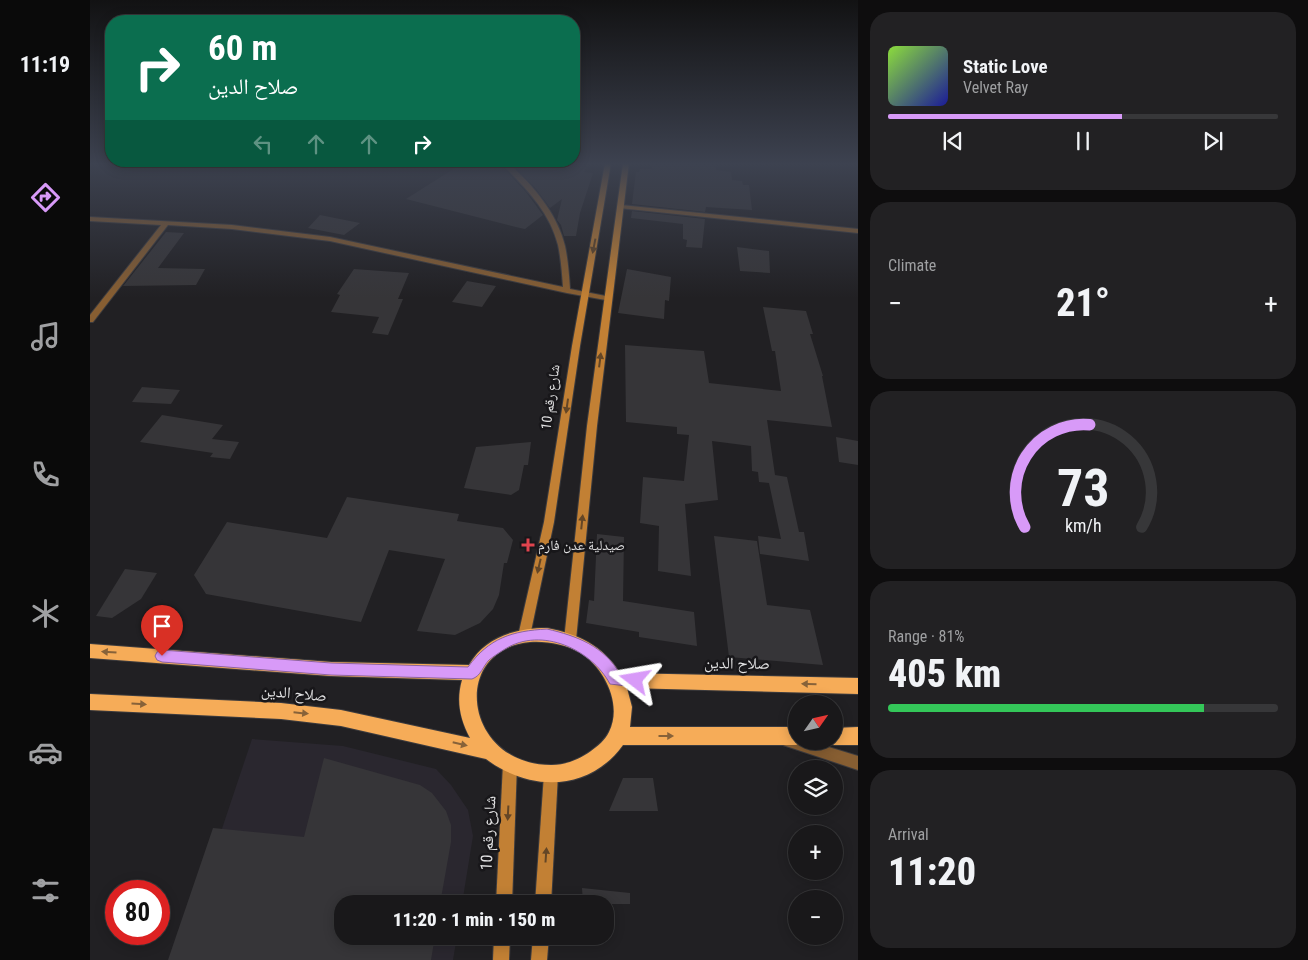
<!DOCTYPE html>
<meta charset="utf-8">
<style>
body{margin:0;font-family:"Roboto Condensed","Noto Naskh Arabic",sans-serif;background:#222123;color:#f1f3f6;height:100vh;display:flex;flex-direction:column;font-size:19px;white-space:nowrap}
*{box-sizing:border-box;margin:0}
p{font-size:16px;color:#9fa0a2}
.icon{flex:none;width:28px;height:28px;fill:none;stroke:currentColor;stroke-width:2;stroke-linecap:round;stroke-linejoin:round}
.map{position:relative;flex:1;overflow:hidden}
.drawer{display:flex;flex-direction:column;gap:12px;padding:12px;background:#0e0d0e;width:450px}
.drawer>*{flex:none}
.guide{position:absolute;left:15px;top:15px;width:475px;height:152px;border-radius:20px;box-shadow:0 2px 12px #0003,0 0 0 1px #373739;background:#0b6e4f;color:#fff;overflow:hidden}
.needle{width:32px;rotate:56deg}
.fabs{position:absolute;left:698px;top:695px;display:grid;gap:10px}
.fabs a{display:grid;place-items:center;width:55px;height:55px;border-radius:50%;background:#19181a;box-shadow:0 2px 12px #0003,0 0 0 1px #373739;font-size:25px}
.speed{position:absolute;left:15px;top:880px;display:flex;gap:10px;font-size:25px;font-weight:700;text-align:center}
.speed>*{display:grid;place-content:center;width:65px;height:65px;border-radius:50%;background:#19181a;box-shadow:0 2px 12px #0003,0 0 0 1px #373739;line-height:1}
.speed .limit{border:8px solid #d22;background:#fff;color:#111}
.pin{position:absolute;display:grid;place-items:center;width:42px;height:42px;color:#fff;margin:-51px -21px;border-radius:50% 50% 50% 0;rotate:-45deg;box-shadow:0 0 5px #0007}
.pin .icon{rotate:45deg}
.me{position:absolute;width:55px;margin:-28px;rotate:284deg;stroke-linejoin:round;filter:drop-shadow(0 0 4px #0008)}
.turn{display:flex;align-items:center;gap:18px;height:105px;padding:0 20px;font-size:22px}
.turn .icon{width:65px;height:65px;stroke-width:2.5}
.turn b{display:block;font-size:35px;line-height:42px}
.lanes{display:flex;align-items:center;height:48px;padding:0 20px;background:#0003;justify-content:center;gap:25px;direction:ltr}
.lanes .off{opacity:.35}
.big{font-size:38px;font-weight:800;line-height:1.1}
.drawer .widget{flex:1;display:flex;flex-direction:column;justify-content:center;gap:8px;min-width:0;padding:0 18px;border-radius:20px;background:#222123}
.drawer .dial{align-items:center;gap:0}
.dial svg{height:130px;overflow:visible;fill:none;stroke:#373739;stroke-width:7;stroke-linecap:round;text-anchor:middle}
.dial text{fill:#f1f3f6;stroke:none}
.song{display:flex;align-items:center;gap:15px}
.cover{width:60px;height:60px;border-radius:8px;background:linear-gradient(135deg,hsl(90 70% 55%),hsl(240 70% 35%))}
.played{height:5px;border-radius:2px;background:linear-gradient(90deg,#d89af8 60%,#373739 60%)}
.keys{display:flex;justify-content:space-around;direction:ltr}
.heat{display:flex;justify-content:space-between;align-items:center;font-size:28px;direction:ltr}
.charge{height:8px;border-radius:4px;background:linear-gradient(90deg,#34c759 81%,#373739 0)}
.trip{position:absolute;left:244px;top:895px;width:280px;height:50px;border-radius:20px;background:#19181a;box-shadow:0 2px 12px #0003,0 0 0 1px #373739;font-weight:800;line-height:50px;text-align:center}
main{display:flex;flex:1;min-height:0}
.menu{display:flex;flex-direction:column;width:90px;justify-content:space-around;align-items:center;background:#0a0a0a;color:#9fa0a2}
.menu .icon{width:35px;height:35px}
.menu .on{color:#d89af8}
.menu b{font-size:22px;color:#f1f3f6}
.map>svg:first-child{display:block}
.built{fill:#2a272f}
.building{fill:#363538}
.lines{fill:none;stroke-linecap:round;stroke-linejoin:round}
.minor-casing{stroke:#3c3b3e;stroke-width:2}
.secondary-casing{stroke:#3c3b3e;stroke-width:2}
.trunk-casing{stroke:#3c3b3e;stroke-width:2}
.minor{fill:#875e32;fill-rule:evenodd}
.secondary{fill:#c28034;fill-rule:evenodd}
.trunk{fill:#f6ac58;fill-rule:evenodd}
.oneway{fill:#644626}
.oneway2{fill:#876239}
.route{fill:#d89af8;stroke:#8c64a1}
.health-dot{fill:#e0444e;stroke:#18171a;stroke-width:2}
.labels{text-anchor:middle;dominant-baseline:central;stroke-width:5;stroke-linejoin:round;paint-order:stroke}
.street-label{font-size:14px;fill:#e1e1e2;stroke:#18171a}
.poi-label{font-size:14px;fill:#e1e1e2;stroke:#18171a;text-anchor:start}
.near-street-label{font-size:16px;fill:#e1e1e2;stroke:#18171a}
</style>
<main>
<nav class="menu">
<b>11:19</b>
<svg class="icon on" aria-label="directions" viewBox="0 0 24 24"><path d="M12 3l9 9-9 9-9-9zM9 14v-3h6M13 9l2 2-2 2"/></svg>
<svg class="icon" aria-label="music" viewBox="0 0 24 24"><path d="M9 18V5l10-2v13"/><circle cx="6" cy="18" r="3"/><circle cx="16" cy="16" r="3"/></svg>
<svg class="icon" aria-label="phone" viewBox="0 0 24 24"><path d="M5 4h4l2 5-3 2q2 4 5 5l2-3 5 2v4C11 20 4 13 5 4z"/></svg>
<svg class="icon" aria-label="climate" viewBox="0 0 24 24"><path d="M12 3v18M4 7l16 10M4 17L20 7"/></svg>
<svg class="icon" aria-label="car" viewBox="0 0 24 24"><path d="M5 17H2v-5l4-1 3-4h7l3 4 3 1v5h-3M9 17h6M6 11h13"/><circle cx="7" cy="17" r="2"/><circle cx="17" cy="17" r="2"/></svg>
<svg class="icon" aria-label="filters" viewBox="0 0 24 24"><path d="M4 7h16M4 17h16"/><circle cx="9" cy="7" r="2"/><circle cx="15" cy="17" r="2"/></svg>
</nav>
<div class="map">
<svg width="768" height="960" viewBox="0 0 768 960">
<rect width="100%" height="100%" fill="#212023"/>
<!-- built -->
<polygon class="built" points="162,739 253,746 346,769 361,785 378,810 383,836 372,904 252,904 252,936 367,936 363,960 88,960"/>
<!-- building -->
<g class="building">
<polygon points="373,163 409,163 436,192 453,215 435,229 430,228 316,199"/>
<polygon points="421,163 498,163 494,172 503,173 490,213 486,236 474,236 471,225 467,220 472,199 460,208 446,189"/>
<polygon points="562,163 626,163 626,170 641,172 642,180 652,181 653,185 659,185 662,210 616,207 615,212 542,204 546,172 549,172 550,169 562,169"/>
<polygon points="542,211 615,219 612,248 596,247 597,240 593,239 593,224 541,218"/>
<polygon points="230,215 270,223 254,235 218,228"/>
<polygon points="76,232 94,233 68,268 115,269 106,285 33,286"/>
<polygon points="647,247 679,251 680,273 650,271"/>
<polygon points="264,269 319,273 308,299 313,299 298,335 282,333 289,317 241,312 250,295 247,294"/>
<polygon points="537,269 581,277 579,301 575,300 574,319 528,313"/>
<polygon points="377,281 406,286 392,307 362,302"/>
<polygon points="673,307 716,311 723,334 720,334 733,376 732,376 742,427 677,420 685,475 697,477 709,532 714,532 719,561 670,554 668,536 691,539 679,483 669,482 668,472 662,471 661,446 622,441 628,500 595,504 601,576 568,571 569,526 550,523 553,477 594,481 599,435 587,434 587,427 536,422 535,345 614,351 619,383 691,391 685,351 682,351"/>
<polygon points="52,387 90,390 81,404 42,402"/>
<polygon points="72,415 133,425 122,439 149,442 140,459 120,457 123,453 50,442"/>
<polygon points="746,437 768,441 768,465 749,462"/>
<polygon points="441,442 438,465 434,465 429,490 421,495 374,488 386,447"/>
<polygon points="257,497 369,514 367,521 413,528 423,540 417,563 414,563 409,595 403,609 390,623 365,635 327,631 355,559 299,550 271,622 116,594 104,575 137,522 237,538"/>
<polygon points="507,534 534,537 533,601 604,612 607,646 549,637 549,632 496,623 499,600 504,601"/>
<polygon points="624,536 667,541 677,605 720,610 733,665 639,657"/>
<polygon points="35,569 67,573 51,599 22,618 6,616"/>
<polygon points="234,758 330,785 342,793 356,811 361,825 361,842 350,904 252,904 252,936 345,936 341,960 78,960 123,828 214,837"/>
<polygon points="533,778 563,778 568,811 519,811"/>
<polygon points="492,888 540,893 540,904 493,904"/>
</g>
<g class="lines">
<defs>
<g id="minor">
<path d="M411 163H418C443 185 467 213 475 246 478 260 479 274 480 289L521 297V301L477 293 240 241 142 229 78 225 3 322H0V315L71 225 0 221V217L142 225 240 237 473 287C472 273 471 259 468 245 459 210 435 188 411 163Z"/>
<polygon points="531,205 768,229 768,233 529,208 528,207"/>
<polygon points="695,734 706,737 706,741 719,741 768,756 768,770 690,744 688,740 690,736"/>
</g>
<g id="secondary">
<polygon points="515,163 521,163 490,346 464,522 440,636 438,640 434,641 430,640 428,636 454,522 482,346"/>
<polygon points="533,163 539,163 507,426 486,640 484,644 480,645 476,644 474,640 497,426"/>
<polygon points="420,757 425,759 427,764 422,904 406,904 413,764 415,759"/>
<polygon points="461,767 466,769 468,774 461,904 445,904 454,774 456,769"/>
<polygon points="404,936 420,936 419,960 403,960"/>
<polygon points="443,936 459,936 457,960 441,960"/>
</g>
<g id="trunk">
<path d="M457 628C488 634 512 645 530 673L768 678V694L537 688 542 707 540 727H706V741H713L706 745H533C499 792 440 792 396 759L251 726 191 719 0 710V694L191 703 251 710 380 738C370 719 366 701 372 680L241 676 0 658V644L241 662 379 665C395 637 426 628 457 628ZM440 642C457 641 475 644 491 653 514 668 533 704 519 732 515 740 508 746 501 751 490 759 476 765 462 765 375 766 358 650 440 642Z"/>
<polygon points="768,727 768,745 744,745 737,742 744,741 744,728"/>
</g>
</defs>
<!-- minor casing -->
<use href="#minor" class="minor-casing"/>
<!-- secondary casing -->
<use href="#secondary" class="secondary-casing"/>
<!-- trunk casing -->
<use href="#trunk" class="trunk-casing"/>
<!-- minor -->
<use href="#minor" class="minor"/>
<!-- secondary -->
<use href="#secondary" class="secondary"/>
<!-- trunk -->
<use href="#trunk" class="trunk"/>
</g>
<!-- one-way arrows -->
<defs><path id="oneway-solid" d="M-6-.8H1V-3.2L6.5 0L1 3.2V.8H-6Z" transform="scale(1.25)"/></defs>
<g class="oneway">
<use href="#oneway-solid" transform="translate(504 246) rotate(101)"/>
<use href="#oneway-solid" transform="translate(510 360) rotate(-83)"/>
<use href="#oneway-solid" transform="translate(477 406) rotate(98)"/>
<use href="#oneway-solid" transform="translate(492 522) rotate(-84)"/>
<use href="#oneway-solid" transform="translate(449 566) rotate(103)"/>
<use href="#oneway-solid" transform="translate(418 813) rotate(93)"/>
<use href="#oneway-solid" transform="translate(456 855) rotate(-86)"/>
</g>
<g class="oneway2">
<use href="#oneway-solid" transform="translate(19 652) rotate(-176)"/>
<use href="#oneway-solid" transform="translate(719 684) rotate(-179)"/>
<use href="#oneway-solid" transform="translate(49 704) rotate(3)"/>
<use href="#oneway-solid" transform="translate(211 713) rotate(6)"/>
<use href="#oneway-solid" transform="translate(576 736)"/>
<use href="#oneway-solid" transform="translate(370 744) rotate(13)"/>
</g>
<!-- sky -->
<linearGradient id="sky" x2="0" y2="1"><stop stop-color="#121213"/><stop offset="0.55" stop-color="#3d4250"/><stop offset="1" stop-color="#3d4250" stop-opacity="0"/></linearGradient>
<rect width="768" height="298" fill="url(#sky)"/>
<!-- route -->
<path class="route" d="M457 629C487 636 514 646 530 674L550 676 552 680 550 685 545 687 520 684C502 650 452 626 415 649 410 652 404 656 399 660 393 666 391 676 382 679L241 675 72 662 67 660 65 656 67 652 72 650 241 663 378 667C399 638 422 631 457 629Z"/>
<!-- markers -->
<path class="health-dot" d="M435.5 537.5h5v5h5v5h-5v5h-5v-5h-5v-5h5z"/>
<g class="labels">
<!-- street labels -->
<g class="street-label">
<text transform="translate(460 397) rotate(-82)">شارع رقم 10</text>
</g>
<!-- poi labels -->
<g class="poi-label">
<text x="448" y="545">صيدلية عدن فارم</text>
</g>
<!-- near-street labels -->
<g class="near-street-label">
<text transform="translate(647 663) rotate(1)">صلاح الدين</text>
<text transform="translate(204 693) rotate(5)">صلاح الدين</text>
<text transform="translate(398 833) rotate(-87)">شارع رقم 10</text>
</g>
</g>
</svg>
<div class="fabs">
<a><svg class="needle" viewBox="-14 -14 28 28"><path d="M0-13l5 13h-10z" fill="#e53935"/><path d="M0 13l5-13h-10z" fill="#9fa0a2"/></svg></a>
<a><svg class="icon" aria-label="layers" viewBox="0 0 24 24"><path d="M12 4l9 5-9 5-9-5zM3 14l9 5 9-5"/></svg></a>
<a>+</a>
<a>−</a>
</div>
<div class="speed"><div class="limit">80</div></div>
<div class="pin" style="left:72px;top:656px;background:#d93025"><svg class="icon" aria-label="arrive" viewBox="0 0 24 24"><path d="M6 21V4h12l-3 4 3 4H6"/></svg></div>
<svg class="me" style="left:545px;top:680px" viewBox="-20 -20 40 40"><path d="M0-17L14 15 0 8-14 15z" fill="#d89af8" stroke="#fff" stroke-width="4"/></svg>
<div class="trip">11:20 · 1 min · 150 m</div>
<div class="guide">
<div class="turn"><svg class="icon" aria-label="right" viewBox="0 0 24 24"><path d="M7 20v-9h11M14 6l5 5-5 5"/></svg><div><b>60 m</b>صلاح الدين</div></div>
<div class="lanes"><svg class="icon off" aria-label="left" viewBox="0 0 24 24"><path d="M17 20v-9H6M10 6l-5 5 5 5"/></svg><svg class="icon off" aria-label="ahead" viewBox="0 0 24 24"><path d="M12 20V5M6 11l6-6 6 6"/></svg><svg class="icon off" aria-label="ahead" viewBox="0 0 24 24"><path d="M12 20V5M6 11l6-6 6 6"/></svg><svg class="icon" aria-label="right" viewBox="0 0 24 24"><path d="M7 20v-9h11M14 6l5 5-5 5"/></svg></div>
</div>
</div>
<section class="drawer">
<div class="widget">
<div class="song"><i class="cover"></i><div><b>Static Love</b><p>Velvet Ray</p></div></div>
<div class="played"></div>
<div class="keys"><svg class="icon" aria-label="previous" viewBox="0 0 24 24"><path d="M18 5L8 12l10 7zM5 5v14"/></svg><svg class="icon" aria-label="pause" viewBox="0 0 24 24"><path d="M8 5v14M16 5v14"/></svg><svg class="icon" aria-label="next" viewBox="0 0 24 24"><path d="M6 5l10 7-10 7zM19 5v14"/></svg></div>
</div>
<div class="widget"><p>Climate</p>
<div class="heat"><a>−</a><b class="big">21°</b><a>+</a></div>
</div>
<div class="widget dial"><svg viewBox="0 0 100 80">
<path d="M14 69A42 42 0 1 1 86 69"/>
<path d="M14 69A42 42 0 0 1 54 6" stroke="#d89af8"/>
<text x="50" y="56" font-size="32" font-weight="700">73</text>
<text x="50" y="72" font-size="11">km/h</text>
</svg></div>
<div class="widget"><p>Range · 81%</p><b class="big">405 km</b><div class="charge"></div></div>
<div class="widget"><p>Arrival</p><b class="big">11:20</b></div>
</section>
</main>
